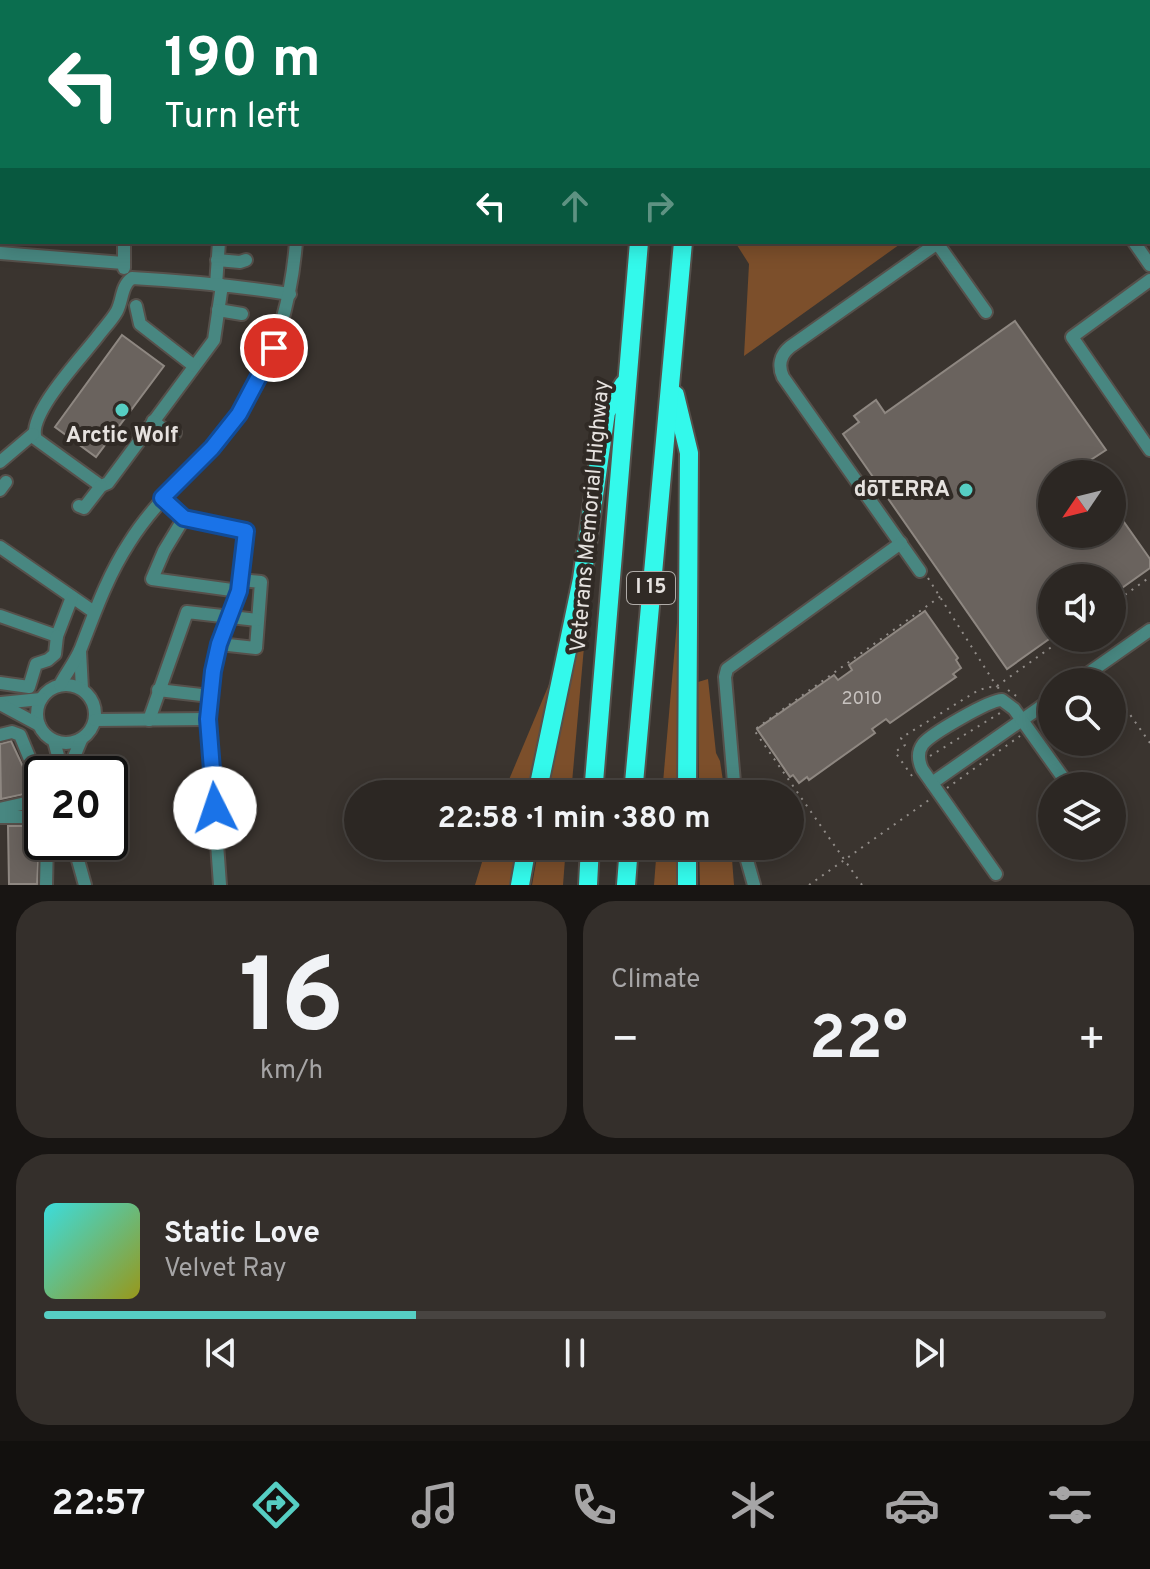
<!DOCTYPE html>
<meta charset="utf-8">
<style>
body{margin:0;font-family:Overpass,sans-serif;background:#342f2b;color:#f1f3f6;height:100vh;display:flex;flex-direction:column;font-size:30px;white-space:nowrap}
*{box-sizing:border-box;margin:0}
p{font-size:26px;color:#a6a5a6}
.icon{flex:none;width:44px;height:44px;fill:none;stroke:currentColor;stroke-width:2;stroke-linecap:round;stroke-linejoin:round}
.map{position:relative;height:885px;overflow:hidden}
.drawer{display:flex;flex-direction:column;gap:16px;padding:16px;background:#181513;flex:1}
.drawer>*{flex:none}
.banner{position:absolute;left:0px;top:0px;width:1150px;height:244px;box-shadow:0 4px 20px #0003,0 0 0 2px #484441;background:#0b6e4f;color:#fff;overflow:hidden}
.needle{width:52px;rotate:235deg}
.buttons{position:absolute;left:1038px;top:460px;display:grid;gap:16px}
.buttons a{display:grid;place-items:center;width:88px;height:88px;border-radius:50%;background:#2c2723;box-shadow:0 4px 20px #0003,0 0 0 2px #484441;font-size:40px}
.speed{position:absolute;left:24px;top:756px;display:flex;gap:16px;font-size:40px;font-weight:700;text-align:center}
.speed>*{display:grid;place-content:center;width:104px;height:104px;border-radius:50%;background:#2c2723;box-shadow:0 4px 20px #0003,0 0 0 2px #484441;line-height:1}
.speed .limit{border:4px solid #111;border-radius:12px;background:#fff;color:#111}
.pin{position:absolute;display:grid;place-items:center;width:68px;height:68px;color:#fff;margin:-34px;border:4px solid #fff;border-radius:50%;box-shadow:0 2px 8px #0007}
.me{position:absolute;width:88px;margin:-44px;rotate:356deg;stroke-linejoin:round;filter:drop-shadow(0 0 6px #0008)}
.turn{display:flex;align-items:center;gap:28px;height:168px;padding:0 32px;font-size:36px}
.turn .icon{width:104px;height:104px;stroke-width:2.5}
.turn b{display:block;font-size:56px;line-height:68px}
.lanes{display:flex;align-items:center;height:76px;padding:0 32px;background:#0003;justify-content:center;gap:40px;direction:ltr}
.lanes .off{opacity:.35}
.big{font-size:60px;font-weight:700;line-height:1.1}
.drawer .card{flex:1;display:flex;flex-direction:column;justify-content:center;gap:12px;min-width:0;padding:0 28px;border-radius:32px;background:#342f2b}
.drawer .dial{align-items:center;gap:0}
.dial b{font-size:104px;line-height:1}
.song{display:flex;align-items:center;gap:24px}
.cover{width:96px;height:96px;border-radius:12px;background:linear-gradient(135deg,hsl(180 70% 55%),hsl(60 70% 35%))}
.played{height:8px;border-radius:4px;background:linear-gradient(90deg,#56cec3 35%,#484441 35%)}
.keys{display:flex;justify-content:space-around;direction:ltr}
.heat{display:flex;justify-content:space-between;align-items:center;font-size:44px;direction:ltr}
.drawer .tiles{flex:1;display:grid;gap:16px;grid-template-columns:1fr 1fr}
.card:last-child{grid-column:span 2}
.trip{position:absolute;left:344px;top:780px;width:460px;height:80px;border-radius:40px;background:#2c2723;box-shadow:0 4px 20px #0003,0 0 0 2px #484441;font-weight:700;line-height:80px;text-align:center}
.menu{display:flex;height:128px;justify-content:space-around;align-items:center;background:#12100e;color:#a6a5a6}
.menu .icon{width:56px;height:56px}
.menu .current{color:#56cec3}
.menu b{font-size:36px;color:#f1f3f6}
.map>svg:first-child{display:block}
.green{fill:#7c4f2b}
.building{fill:#6a635e;stroke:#8e8781;stroke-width:2}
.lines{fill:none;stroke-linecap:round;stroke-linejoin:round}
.minor-casing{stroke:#56504b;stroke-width:16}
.highway-casing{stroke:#56504b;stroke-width:22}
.path{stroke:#928d89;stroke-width:2;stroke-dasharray:2 6;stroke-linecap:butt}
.minor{stroke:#488781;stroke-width:12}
.highway{stroke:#33f9eb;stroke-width:18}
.route-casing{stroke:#114b97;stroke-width:20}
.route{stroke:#1a73e8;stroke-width:14}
.poi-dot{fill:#56cec3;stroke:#302a25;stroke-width:3}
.labels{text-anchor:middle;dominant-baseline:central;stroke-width:8;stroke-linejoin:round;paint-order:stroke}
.number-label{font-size:18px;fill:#c7c2bf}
.shield{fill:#302a25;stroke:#afaba7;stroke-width:2}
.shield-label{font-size:20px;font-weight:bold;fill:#e6e2df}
.poi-label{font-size:22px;font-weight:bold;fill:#e6e2df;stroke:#302a25}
.street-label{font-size:22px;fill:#e6e2df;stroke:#302a25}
</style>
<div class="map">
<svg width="1150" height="885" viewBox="0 0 1150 885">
<rect width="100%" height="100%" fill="#3a342f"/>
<!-- green -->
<g class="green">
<polygon points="735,242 903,242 744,356 749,264"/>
<polygon points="593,545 571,794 548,794"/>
<polygon points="678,611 681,794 662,794"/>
<polygon points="708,679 716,753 720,761 725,794 699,794 698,682"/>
<polygon points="550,682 554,683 531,794 503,794"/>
<polygon points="487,846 519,846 513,885 475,885"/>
<polygon points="539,846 566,846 563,885 532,885"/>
<polygon points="657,846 681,846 681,885 654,885"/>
<polygon points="699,846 731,846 734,885 700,885"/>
</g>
<!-- building -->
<g class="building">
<polygon points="1015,321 1106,450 1083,465 1090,474 1052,474 1052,534 1112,534 1112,505 1150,559 1150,568 1112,595 1112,578 1052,578 1052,637 1007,669 843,434 859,422 854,416 876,400 885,413"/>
<polygon points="122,335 164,366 96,457 55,427"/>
<polygon points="925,611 958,658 956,660 961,668 953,674 956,677 890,723 886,719 872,729 875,733 809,780 807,777 799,783 793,775 790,777 757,729 834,675 838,680 852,670 849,665"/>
<polygon points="11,741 25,771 29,793 1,799 0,744"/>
<polygon points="8,826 40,826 37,884 9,884"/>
</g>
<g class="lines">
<defs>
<g id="minor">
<polyline points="207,0 209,2"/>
<polyline points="977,0 978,2"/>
<polyline points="92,2 94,0"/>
<polyline points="138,2 141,0"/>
<polyline points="185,2 188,0"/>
<polyline points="0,66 2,65"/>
<polyline points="0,100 2,99"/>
<polyline points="0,130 2,129"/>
<polyline points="0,179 2,177"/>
<polyline points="1134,242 1150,265"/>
<polyline points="937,243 986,312"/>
<polyline points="0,253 123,263"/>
<polyline points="217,260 240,262 246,260"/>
<polyline points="124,268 124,242"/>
<polyline points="1150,280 1072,337 1150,450"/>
<polyline points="216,285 219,242"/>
<path d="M222 285 214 340 108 483 101 486 36 439C26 415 83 356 98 336 104 328 112 320 117 311 123 299 121 286 132 278 185 281 238 286 290 294"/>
<polyline points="136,306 140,324 194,366"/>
<polyline points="218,310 242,314"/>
<polyline points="153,421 167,432 175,433"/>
<polyline points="0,462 33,434"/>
<polyline points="0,490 6,482"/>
<polyline points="162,498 184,518 246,531 239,591 219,644 213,671 208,719 220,885"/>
<polyline points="79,506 84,508 101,486"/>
<polyline points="184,518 164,551 152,579 239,591"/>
<polyline points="0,547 94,612"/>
<path d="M920 571 783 377C778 366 780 355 790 347L939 242"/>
<polyline points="0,616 57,636 72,597"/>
<polyline points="219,644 256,648 261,582 240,580"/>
<polyline points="80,651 82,689"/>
<polyline points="1076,682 1150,630"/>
<polyline points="0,683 29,687 36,664 48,660 55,654 57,636"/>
<circle cx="66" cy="714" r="29"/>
<path d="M60 685C66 673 76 661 81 648 95 612 107 577 129 543 152 506 183 479 212 447 265 389 290 318 296 242"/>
<polyline points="158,690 210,696"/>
<polyline points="1,703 41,699"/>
<polyline points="0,704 39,725"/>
<polyline points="95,720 208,719"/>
<polyline points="149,720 187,612 257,620"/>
<polyline points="0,735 12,732 20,735 34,769 39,800 0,809"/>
<polyline points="54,741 63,774"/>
<polyline points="67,774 81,740"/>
<polyline points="932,783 1052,699"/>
<polyline points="735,794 725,677 727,669 901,543"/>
<polyline points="0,817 42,817"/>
<polyline points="73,842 85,885"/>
<polyline points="743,846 754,885"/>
<path d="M996 874 922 769C918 760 917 752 923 744 931 734 989 700 1002 700L1014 709 1069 786"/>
<polyline points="46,885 47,842"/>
</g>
<g id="highway">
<polyline points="661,2 661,0"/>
<polyline points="703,2 703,0"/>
<polyline points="675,395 689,453 687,794"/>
<polyline points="537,794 582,579 606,412 624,384"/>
<polyline points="593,794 639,242"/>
<polyline points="633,794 683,242"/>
<polyline points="520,885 527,846"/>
<polyline points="588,885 590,846"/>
<polyline points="626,885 629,846"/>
<polyline points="687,885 687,846"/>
</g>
</defs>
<!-- minor casing -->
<use href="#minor" class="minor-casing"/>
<!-- highway casing -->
<use href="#highway" class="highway-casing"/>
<!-- path -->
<g class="path">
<polyline points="928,578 997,687"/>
<polyline points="1112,604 1150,577"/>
<polyline points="997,686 1064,638"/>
<polyline points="1112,689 1150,743"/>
<polyline points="1008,690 1019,698"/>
<polyline points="930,756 1000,713"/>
<polyline points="912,776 895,752 905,745 901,738 977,691 988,687 1002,688"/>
<polyline points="947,788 1020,736"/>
<polyline points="809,885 929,800"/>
<polyline points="862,885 754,730 941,596"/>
</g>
<!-- minor -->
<use href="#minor" class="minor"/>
<!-- highway -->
<use href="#highway" class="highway"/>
</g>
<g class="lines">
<defs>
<polyline id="route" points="215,808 208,719 213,671 219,644 239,591 246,531 184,518 162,498 212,448 239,414 274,348"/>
</defs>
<!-- route casing -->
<use href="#route" class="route-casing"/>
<!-- route -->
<use href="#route" class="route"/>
</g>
<!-- markers -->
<g class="poi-dot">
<circle cx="122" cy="410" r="8"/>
<circle cx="966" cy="490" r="8"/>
</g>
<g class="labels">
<!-- number labels -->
<g class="number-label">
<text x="862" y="699">2010</text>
</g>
<!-- shield labels -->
<rect class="shield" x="627" y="572" width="48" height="32" rx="6"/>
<g class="shield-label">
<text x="651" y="588">I 15</text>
</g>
<!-- poi labels -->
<g class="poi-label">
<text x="122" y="436">Arctic Wolf</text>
<text x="950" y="490" text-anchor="end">dōTERRA</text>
</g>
<!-- street labels -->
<g class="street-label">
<text transform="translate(591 516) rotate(-85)">Veterans Memorial Highway</text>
</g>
</g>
</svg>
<div class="buttons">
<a><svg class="needle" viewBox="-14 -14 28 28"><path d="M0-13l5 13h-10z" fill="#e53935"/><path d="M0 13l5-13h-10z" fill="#a6a5a6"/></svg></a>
<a><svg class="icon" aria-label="sound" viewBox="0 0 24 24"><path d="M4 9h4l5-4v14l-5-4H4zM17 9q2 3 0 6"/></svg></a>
<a><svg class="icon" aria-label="search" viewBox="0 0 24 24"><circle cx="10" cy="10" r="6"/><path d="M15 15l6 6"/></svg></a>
<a><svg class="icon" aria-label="layers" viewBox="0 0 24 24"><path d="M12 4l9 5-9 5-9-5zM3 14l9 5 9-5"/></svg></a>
</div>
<div class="speed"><div class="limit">20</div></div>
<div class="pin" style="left:274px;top:348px;background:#d93025"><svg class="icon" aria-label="arrive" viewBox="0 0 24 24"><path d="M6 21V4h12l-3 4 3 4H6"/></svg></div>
<svg class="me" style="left:215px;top:808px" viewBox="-20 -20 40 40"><circle r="19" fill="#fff"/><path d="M0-13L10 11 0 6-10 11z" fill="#1a73e8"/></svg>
<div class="trip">22:58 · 1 min · 380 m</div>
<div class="banner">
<div class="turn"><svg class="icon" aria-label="left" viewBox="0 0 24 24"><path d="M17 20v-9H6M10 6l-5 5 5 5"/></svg><div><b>190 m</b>Turn left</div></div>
<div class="lanes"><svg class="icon" aria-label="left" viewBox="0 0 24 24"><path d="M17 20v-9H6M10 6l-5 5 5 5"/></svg><svg class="icon off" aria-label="ahead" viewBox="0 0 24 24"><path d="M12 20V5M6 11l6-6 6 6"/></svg><svg class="icon off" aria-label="right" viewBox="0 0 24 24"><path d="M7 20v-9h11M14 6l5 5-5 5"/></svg></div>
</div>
</div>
<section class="drawer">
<div class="tiles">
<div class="card dial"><b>16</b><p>km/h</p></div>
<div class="card"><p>Climate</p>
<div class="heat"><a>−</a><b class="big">22°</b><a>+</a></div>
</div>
<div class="card">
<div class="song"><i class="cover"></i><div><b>Static Love</b><p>Velvet Ray</p></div></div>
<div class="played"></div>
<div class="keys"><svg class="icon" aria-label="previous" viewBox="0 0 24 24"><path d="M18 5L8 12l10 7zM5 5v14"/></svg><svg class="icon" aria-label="pause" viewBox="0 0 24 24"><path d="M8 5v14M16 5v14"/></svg><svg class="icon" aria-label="next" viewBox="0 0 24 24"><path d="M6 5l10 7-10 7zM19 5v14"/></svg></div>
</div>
</div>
</section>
<nav class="menu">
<b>22:57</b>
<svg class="icon current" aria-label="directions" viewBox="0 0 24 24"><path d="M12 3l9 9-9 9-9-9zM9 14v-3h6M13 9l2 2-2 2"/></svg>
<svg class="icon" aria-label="music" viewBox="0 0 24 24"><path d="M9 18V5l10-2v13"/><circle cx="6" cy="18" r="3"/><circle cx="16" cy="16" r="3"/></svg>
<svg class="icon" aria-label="phone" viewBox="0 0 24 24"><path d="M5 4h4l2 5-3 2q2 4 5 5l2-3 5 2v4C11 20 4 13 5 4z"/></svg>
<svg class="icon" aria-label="climate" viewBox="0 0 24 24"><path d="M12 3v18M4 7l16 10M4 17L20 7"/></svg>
<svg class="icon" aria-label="car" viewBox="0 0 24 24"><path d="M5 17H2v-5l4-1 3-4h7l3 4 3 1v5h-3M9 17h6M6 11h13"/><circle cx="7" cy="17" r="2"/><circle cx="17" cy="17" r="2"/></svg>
<svg class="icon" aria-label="filters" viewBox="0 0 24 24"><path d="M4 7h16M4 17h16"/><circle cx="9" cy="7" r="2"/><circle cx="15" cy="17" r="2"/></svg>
</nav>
